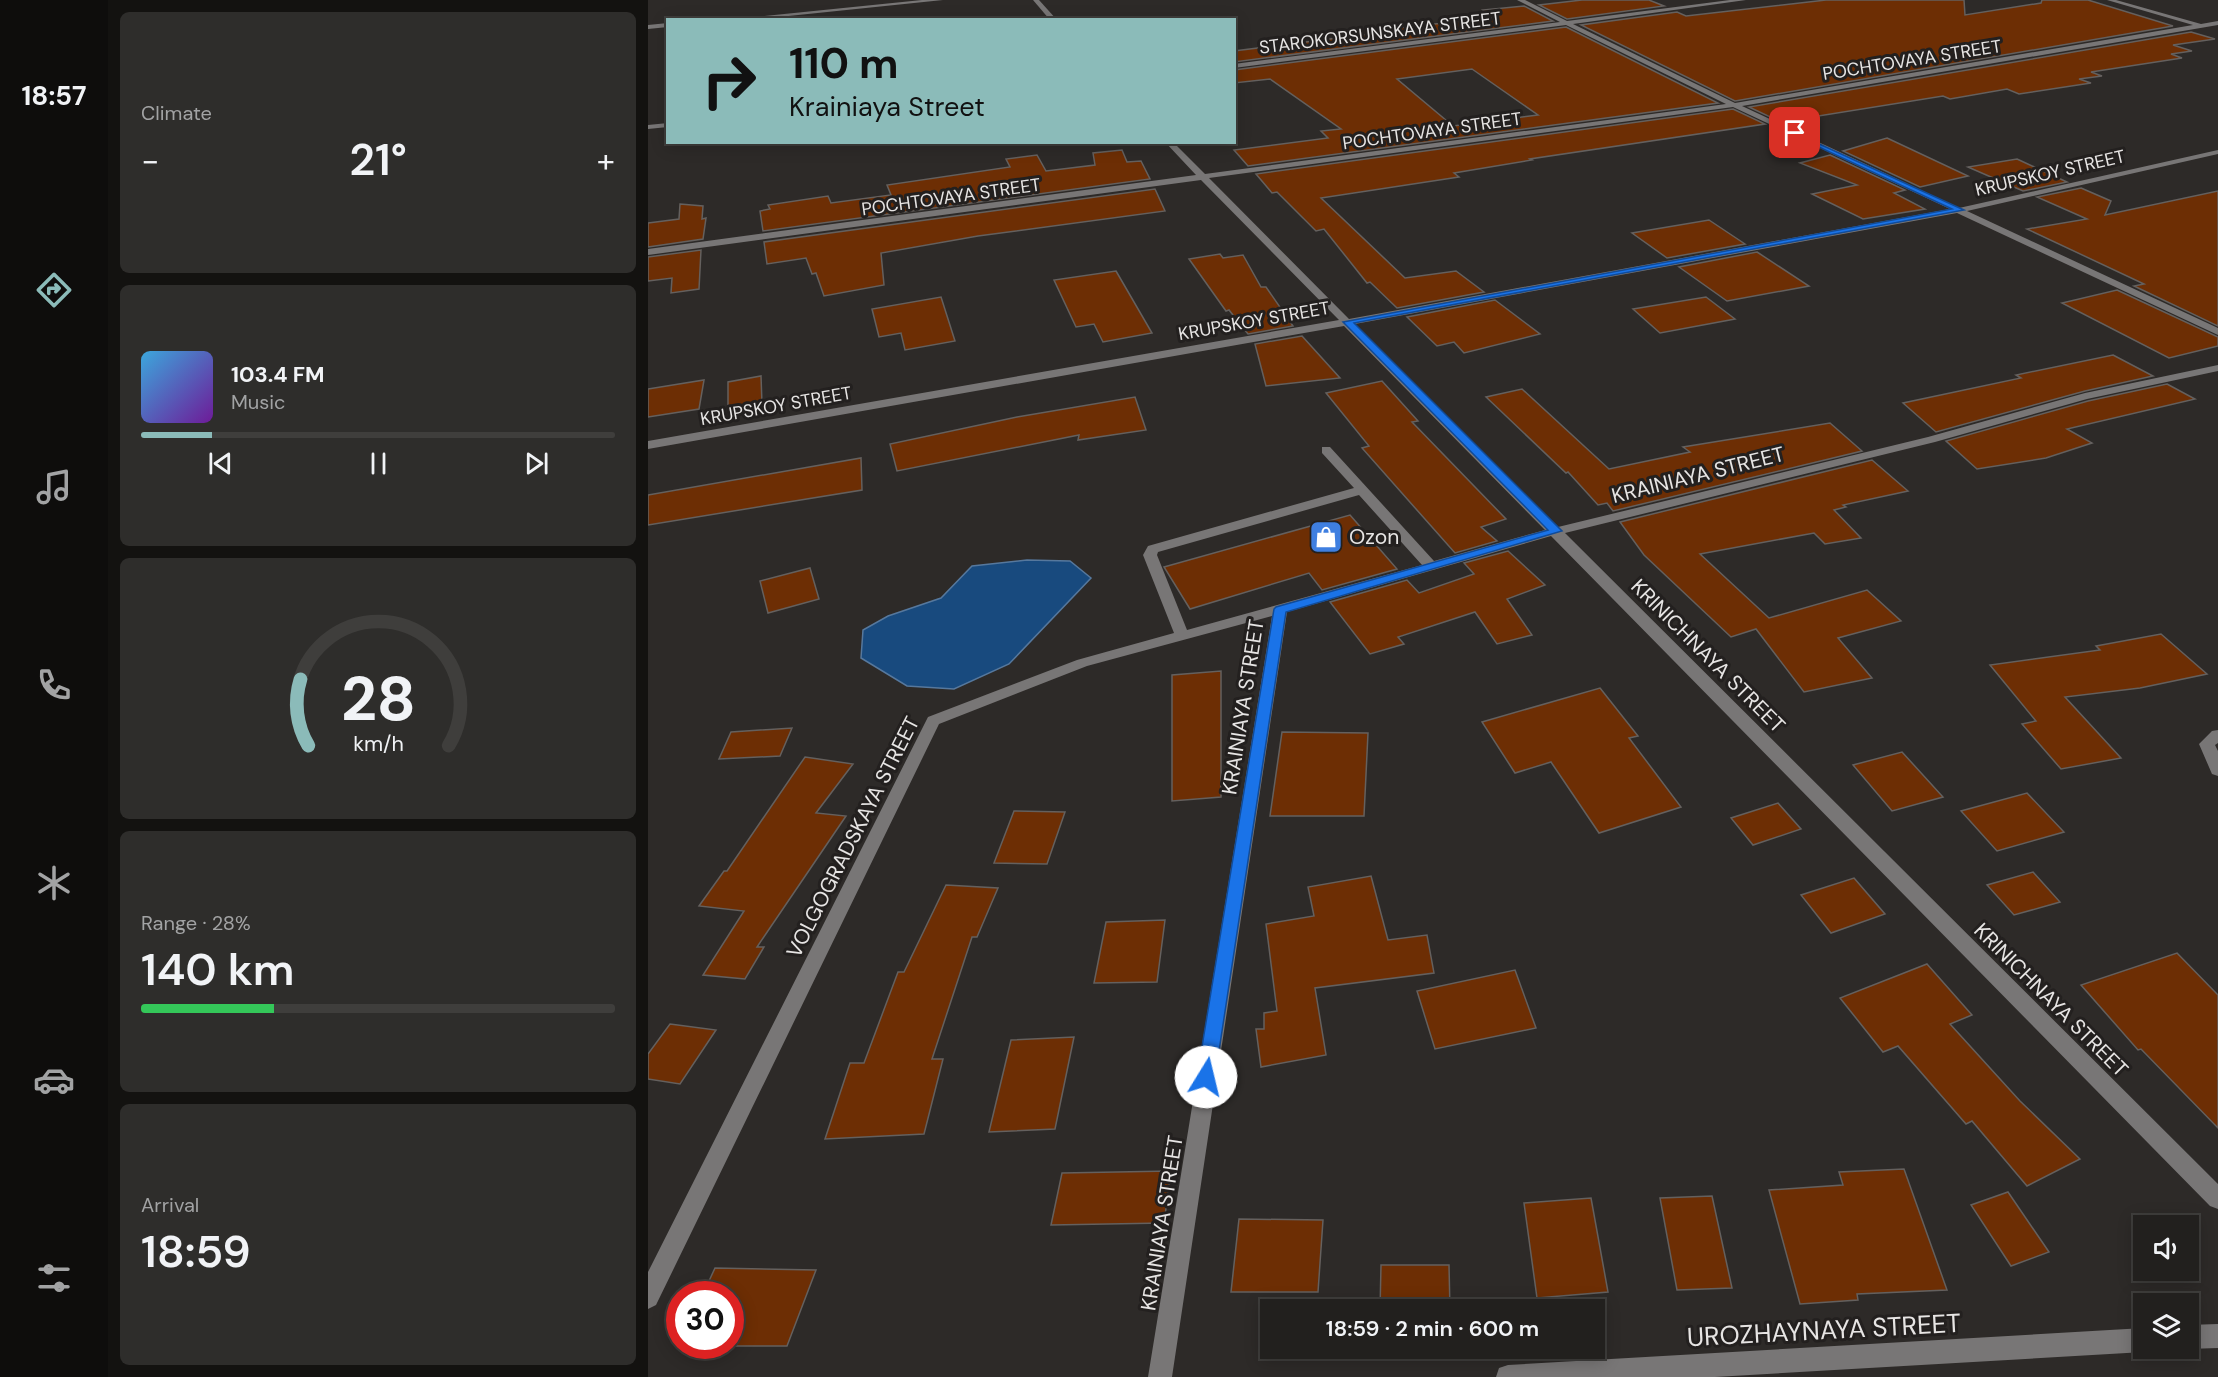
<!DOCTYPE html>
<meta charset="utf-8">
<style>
body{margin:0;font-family:"DM Sans",sans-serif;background:#2e2d2b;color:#f1f3f6;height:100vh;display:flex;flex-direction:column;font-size:22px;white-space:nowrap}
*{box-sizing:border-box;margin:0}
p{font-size:20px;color:#a2a3a4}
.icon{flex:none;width:33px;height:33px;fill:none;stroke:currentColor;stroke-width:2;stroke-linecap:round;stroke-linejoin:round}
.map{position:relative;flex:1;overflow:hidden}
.sheet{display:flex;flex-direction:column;gap:12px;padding:12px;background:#131210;width:540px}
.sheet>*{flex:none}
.guide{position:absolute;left:18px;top:18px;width:570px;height:126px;border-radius:0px;box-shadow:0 3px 15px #0003,0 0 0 2px #3f3e3c;background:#8bbbb9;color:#111;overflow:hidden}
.tools{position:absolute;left:1485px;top:1215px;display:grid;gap:12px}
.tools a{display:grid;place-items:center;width:66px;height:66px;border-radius:0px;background:#22201e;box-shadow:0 3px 15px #0003,0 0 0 2px #3f3e3c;font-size:30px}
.speed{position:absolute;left:18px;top:1281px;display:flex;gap:12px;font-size:30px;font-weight:700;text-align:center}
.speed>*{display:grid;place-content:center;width:78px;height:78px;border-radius:50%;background:#22201e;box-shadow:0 3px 15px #0003,0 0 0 2px #3f3e3c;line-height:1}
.speed .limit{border:9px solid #d22;background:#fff;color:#111}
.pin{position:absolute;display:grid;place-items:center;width:51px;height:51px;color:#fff;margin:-26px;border-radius:12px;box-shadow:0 3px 9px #0006}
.me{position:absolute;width:66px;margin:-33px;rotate:9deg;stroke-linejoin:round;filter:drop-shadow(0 0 4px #0008)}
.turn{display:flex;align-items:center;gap:21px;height:126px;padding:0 24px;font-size:27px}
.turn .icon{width:78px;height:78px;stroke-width:2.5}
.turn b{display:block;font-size:42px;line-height:51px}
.big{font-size:45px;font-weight:600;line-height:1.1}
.sheet .widget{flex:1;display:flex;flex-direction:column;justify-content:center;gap:9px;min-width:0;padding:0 21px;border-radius:9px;background:#2e2d2b}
.sheet .dial{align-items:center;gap:0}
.dial svg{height:156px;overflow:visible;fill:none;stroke:#3f3e3c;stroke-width:7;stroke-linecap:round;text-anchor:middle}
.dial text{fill:#f1f3f6;stroke:none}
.song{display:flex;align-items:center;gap:18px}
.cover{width:72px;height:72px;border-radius:9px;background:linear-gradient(135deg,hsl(200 70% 55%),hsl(280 70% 35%))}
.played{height:6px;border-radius:3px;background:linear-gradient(90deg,#8bbbb9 15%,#3f3e3c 15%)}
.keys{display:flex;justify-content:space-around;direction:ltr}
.heat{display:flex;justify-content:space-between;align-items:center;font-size:33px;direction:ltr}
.charge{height:9px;border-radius:4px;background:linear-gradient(90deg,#34c759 28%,#3f3e3c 0)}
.trip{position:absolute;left:612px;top:1299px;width:345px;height:60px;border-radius:0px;background:#22201e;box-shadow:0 3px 15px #0003,0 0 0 2px #3f3e3c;font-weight:600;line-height:60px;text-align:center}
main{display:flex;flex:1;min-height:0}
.menu{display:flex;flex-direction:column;width:108px;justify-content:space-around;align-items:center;background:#0e0d0c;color:#a2a3a4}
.menu .icon{width:42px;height:42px}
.menu .selected{color:#8bbbb9}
.menu b{font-size:27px;color:#f1f3f6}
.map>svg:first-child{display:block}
.water{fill:#184a7e;stroke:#56789d;stroke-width:1.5}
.building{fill:#6d2e04;stroke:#64605e;stroke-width:1.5;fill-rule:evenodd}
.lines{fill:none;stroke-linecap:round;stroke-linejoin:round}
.minor{fill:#787676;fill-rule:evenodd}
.route{fill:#1a73e8;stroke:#114b97;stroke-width:1.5}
.labels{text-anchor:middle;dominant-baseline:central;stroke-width:6;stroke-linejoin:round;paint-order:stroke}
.far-street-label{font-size:18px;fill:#e7e5e4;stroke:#23201f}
.street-label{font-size:21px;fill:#e7e5e4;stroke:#23201f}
.poi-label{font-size:21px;fill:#e7e5e4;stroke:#23201f;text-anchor:start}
.near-street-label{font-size:26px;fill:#e7e5e4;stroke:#23201f}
</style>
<main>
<nav class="menu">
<b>18:57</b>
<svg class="icon selected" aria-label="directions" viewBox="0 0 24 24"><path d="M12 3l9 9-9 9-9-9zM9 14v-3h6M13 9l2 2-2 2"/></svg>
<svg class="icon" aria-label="music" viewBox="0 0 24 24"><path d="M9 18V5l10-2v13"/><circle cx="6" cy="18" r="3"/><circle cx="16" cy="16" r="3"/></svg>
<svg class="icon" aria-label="phone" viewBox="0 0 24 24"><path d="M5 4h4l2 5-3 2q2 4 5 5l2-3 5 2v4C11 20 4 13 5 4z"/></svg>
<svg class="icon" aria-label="climate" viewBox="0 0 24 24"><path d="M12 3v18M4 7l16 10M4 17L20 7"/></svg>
<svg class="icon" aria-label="car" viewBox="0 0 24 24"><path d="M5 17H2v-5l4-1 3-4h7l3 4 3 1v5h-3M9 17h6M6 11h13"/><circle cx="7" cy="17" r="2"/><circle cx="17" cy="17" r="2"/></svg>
<svg class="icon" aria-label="filters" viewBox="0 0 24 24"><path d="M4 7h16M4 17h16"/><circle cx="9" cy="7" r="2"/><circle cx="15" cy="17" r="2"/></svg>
</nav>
<section class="sheet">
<div class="widget"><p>Climate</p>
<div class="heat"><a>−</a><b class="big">21°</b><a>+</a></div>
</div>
<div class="widget">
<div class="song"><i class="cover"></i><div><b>103.4 FM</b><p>Music</p></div></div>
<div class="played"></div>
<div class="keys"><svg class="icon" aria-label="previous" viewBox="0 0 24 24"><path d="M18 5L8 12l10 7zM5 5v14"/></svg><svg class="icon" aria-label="pause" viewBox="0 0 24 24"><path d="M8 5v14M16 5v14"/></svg><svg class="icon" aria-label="next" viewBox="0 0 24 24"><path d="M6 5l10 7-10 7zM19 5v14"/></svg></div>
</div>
<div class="widget dial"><svg viewBox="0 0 100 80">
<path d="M14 69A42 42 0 1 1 86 69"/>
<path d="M14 69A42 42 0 0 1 10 35" stroke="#8bbbb9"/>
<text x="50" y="56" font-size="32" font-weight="700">28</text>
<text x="50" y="72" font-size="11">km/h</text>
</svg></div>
<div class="widget"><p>Range · 28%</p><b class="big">140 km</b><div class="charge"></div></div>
<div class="widget"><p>Arrival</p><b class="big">18:59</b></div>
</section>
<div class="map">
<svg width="1570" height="1377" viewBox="0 0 1570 1377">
<rect width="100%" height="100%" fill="#2d2a28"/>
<!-- water -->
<polygon class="water" points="379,560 422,561 443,578 361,664 306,689 259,686 213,658 215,630 240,616 293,598 324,566"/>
<!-- building -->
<g class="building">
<polygon points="934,0 1001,0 1016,6 919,19 891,5"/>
<polygon points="1178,0 1316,0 1317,15 1393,3 1394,0 1440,0 1525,26 1087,101 933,25 1029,12 1038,16"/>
<polygon points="876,6 905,21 586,62 586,51 730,33 726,30 847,18 835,10"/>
<path d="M918 27 1070 103 600 166 586 150 680 138 673 131 693 129 622 79 586 83V70ZM824 69 890 115 805 126 749 79Z"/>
<polygon points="1543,32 1567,39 1525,45 1544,51 1523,54 1534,58 1443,72 1454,76 1431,79 1443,83 1371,94 1359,89 1302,99 1295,96 1133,122 1101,107"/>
<polygon points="1085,109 1117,124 882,159 884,160 806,173 811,177 673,198 757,278 808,271 836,292 749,308 722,282 719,283 676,229 668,231 629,192 624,193 608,174"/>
<polygon points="1239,138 1320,176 1272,187 1195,151"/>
<polygon points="474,150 479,162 493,161 502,179 115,231 112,211 122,209 120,205 180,196 183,203 243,195 239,185 362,167 358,159 389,155 398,171 447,165 445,153"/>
<polygon points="1182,155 1257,190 1246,193 1277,209 1215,219 1164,194 1209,185 1152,163"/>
<polygon points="1369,159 1419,182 1375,191 1320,167"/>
<polygon points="1433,188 1463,201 1457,215 1570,191 1570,326 1486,286 1496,284 1379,229 1439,219 1389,197"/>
<polygon points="507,189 517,211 330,236 233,253 236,285 176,296 168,273 164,274 158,258 119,264 116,242"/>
<polygon points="32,204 55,206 54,219 58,218 55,239 0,247 0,223 31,219"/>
<polygon points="1061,220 1097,244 1019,258 984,233"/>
<polygon points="53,250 51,289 23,293 24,278 0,281 0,257"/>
<polygon points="1109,252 1161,286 1079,301 1031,267"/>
<polygon points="572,254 575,258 595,255 613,287 618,287 645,326 600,334 581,310 578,311 541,259"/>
<polygon points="468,271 504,333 455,342 446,324 428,327 406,280"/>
<polygon points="1469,290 1570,337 1570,346 1521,358 1414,303"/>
<polygon points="293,297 307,341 257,350 253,333 231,337 224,309"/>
<polygon points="1058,297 1087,319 1012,333 985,309"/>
<polygon points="847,300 892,334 816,353 806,342 789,346 759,317"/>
<polygon points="654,336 692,378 618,386 607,344"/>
<polygon points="1465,355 1505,376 1437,391 1288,432 1255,403 1373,378 1368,375"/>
<polygon points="113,376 114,404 80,410 80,382"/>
<polygon points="56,380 51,409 0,417 0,389"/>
<polygon points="734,381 770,421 764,422 858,519 833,527 849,541 807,553 714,448 721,446 678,393"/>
<polygon points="1519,384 1547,399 1419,429 1444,443 1398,458 1329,469 1298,441 1440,401"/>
<polygon points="874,389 961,469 1042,452 1035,447 1182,423 1214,451 965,511 959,503 950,505 920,472 918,473 838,397"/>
<polygon points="487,397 498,430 430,440 431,435 249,471 242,444 369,417"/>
<polygon points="213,458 214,490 0,525 0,495"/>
<polygon points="1224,460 1260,491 1195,505 1198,507 1186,510 1213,538 1177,544 1166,533 1052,554 1121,618 1219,590 1253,621 1190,638 1224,678 1156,692 1108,629 1083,637 996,555 972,522"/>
<polygon points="702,515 749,569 674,590 661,573 542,609 516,567"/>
<polygon points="860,551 897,585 859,599 884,635 849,644 827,612 750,637 756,644 722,654 682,602 759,580 771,593 826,574 816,563"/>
<polygon points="162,568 171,599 120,613 112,581"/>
<polygon points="1513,634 1559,674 1492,688 1417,697 1473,758 1413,769 1374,724 1388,721 1342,665 1452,650 1448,646"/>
<polygon points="573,671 573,797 524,801 524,675"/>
<polygon points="952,688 990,736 981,738 1033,807 951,833 903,762 867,773 834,722"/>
<polygon points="144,728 132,756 71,759 83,732"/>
<polygon points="634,732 720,733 716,816 622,816"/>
<polygon points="1254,752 1295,797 1244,811 1205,765"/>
<polygon points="157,757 205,764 168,813 198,816 109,947 116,947 97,979 55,975 96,911 51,906 76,871 79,871"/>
<polygon points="1379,793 1416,832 1349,851 1313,811"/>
<polygon points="1130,803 1153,829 1105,845 1083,818"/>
<polygon points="366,811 417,812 399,864 346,863"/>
<polygon points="1385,872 1412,902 1366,915 1339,885"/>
<polygon points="723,876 740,940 779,935 786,973 667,988 678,1055 613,1067 608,1029 616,1029 616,1013 629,1011 618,924 666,916 660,887"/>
<polygon points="1206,878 1237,914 1183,933 1153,895"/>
<polygon points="298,885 350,888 329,937 324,937 284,1059 295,1059 276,1134 177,1139 202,1063 216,1063 250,972 256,972"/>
<polygon points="517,920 509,982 446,983 458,922"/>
<polygon points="1529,953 1570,995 1570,1128 1493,1049 1490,1050 1433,985"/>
<polygon points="1279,964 1324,1015 1302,1024 1372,1101 1432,1159 1379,1186 1324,1121 1318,1124 1250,1046 1235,1052 1192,998"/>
<polygon points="867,970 888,1028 787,1049 769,991"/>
<polygon points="22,1024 68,1030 32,1084 0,1079 0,1054"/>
<polygon points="426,1037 407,1129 341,1132 363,1040"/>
<polygon points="1256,1169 1299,1290 1209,1294 1210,1300 1152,1304 1121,1190 1195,1185 1191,1172"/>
<polygon points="523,1171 516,1223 403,1225 414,1173"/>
<polygon points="1360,1192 1401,1252 1363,1266 1323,1205"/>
<polygon points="1064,1196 1084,1288 1029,1290 1012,1198"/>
<polygon points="943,1198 960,1292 889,1298 876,1203"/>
<polygon points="591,1219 675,1220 670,1292 583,1292"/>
<polygon points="733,1265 801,1265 802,1310 732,1310"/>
<polygon points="67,1268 168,1270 139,1346 82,1346 82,1294 55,1294"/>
</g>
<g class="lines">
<!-- minor -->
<g class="minor">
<polygon points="274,0 295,0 103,20 76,20"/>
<polygon points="385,0 391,0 409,20 402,20"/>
<path d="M869 0H877L919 21 1082 0H1098L925 24 1087 103 1545 25 1459 0H1468L1553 24 1570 21V25L1094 106 1311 208 1570 150V154L1319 211 1570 328V335L1309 213 707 324 910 527 1280 437 1437 393 1570 365V371L1439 399 1287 442 917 533 1570 1184V1209L1562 1206 903 536 639 612 524 1377H500L624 616 439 666 291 724 8 1305 0 1309V1272L280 717 429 660 526 633 495 555 500 546 706 488 674 453V447H682L786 561 897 530 696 326 0 449V441L691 320 553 180 0 255V249L548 175 517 142H525L557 174 1078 104 918 25 586 68V64L912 22ZM1085 107 1302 209 701 319 561 178ZM711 495 774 565 539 630 509 555 510 552Z"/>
<polygon points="20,23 20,27 0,29 0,25"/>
<polygon points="20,123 20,127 0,129 0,125"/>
<polygon points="1570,730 1570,743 1567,745 1570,751 1570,776 1564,774 1551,744 1564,731"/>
<polygon points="1570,1324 1570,1348 1540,1349 1539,1348 1540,1325"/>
<polygon points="1496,1328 1496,1348 1504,1348 1496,1352 1067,1377 848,1377 851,1368 860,1365"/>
</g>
</g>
<!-- route -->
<polygon class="route" points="1145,132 1316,210 706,323 914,531 638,612 567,1077 565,1082 558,1085 552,1082 549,1077 626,609 628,607 900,530 695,322 1304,209 1145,135"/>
<!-- icons -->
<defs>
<symbol id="shop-square" viewBox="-11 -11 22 22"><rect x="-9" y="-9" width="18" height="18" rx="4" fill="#3f7fe0" stroke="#23201f"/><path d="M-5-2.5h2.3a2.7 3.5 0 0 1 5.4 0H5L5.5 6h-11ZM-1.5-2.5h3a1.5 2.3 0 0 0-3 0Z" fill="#fff"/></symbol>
</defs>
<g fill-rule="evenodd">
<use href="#shop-square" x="659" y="518" width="38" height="38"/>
</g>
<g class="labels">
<!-- far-street labels -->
<g class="far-street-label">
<text transform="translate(732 33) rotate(-7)">STAROKORSUNSKAYA STREET</text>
<text transform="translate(1264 60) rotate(-9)">POCHTOVAYA STREET</text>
<text transform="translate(784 131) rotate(-8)">POCHTOVAYA STREET</text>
<text transform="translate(1402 173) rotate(-13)">KRUPSKOY STREET</text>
<text transform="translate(303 197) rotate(-8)">POCHTOVAYA STREET</text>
<text transform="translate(606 321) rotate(-10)">KRUPSKOY STREET</text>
<text transform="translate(128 406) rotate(-10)">KRUPSKOY STREET</text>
</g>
<!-- street labels -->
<g class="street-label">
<text transform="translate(1050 475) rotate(-14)">KRAINIAYA STREET</text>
<text transform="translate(1060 656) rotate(45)">KRINICHNAYA STREET</text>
<text transform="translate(595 707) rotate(-81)">KRAINIAYA STREET</text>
<text transform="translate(205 837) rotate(-63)">VOLGOGRADSKAYA STREET</text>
<text transform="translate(1403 1000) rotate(45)">KRINICHNAYA STREET</text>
<text transform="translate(514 1223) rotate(-81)">KRAINIAYA STREET</text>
</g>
<!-- poi labels -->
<g class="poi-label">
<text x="701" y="537">Ozon</text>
</g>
<!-- near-street labels -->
<g class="near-street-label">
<text transform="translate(1176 1330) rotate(-3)">UROZHAYNAYA STREET</text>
</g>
</g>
</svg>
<div class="tools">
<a><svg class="icon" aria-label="sound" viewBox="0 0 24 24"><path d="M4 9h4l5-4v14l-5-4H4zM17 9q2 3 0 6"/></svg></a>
<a><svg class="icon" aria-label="layers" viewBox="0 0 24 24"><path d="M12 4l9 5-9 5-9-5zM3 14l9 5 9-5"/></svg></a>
</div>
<div class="speed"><div class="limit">30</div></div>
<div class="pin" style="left:1147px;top:133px;background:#d93025"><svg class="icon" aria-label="arrive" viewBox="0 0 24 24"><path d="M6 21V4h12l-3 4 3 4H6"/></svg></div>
<svg class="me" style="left:558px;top:1077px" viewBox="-20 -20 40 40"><circle r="19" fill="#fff"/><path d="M0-13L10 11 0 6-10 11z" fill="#1a73e8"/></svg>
<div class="trip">18:59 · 2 min · 600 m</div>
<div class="guide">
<div class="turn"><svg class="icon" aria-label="right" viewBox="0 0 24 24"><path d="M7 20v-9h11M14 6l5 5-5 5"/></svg><div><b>110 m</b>Krainiaya Street</div></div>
</div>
</div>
</main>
